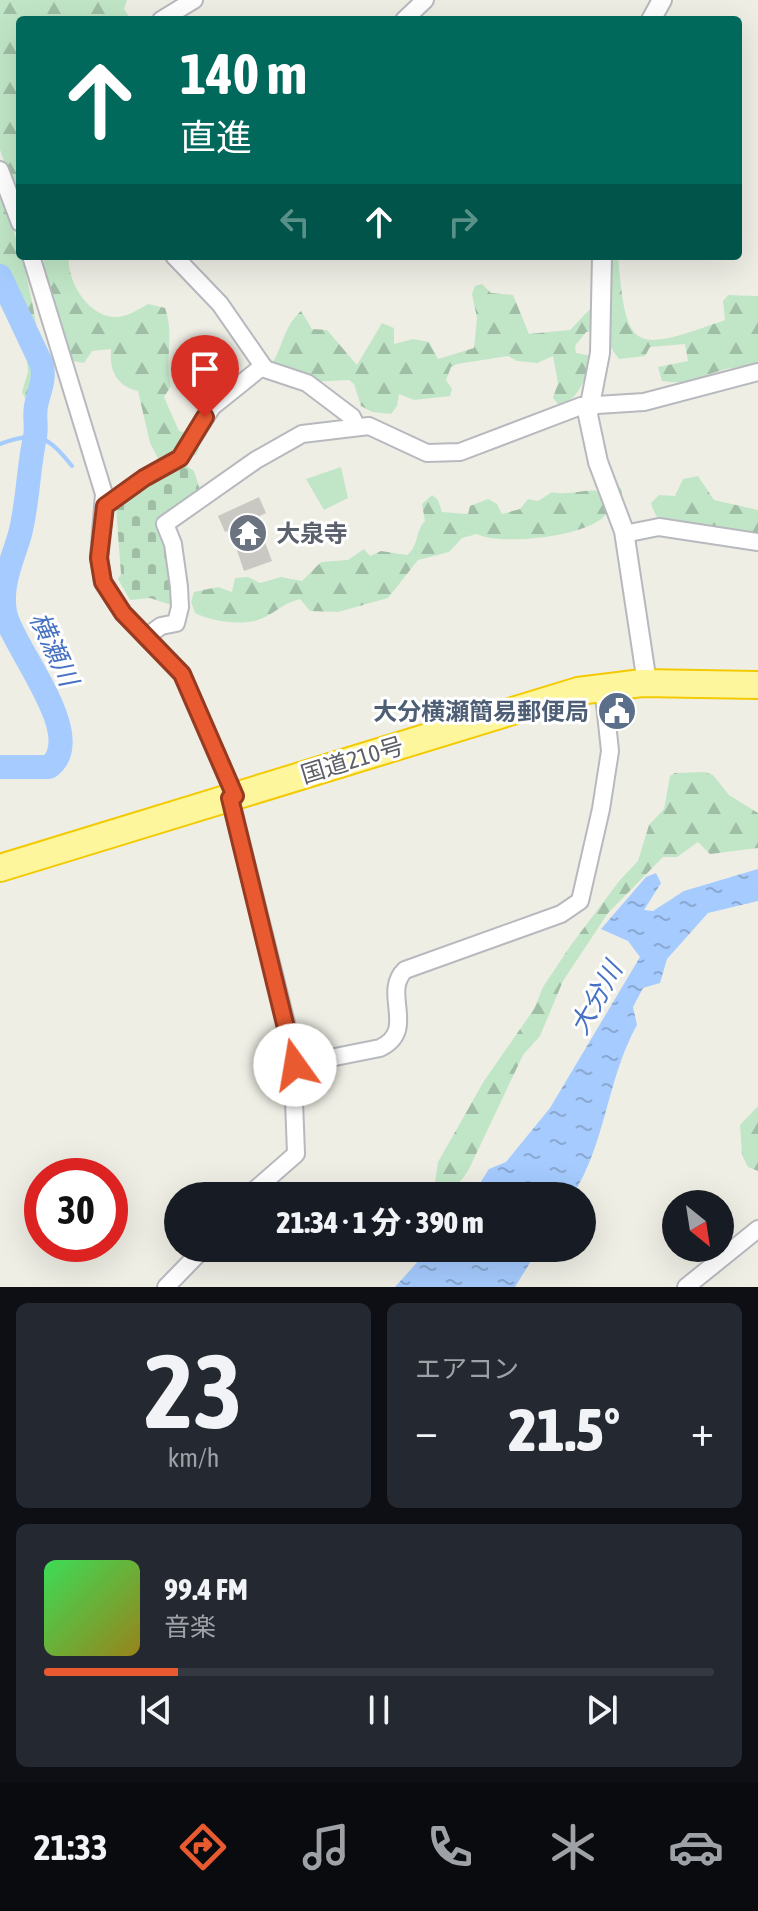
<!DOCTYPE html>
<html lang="ja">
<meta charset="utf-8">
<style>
body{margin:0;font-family:"Asap Condensed","Noto Sans JP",sans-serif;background:#242831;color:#f1f3f6;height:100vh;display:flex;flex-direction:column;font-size:30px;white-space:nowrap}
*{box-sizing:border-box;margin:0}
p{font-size:26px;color:#9ea1a6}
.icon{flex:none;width:44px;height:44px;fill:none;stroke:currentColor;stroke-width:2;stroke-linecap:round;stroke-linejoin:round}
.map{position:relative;height:1287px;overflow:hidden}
.side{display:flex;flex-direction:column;gap:16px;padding:16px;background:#0d0f14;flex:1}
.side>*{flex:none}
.guide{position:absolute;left:16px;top:16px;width:726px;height:244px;border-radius:8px;box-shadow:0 8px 32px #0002;background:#00695c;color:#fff;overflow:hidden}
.needle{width:52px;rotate:150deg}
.tools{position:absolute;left:662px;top:1190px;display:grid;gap:16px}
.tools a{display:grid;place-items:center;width:72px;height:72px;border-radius:50%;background:#171b24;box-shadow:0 8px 32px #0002;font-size:40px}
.speed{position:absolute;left:24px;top:1158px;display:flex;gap:16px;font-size:40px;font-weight:700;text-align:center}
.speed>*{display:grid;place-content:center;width:104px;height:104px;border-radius:50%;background:#171b24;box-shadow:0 8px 32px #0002;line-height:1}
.speed .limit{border:12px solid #d22;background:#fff;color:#111}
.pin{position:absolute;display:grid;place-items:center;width:68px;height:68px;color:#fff;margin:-82px -34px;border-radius:50% 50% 50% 0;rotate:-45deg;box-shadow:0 0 8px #0007}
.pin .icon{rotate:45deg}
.me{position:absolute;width:88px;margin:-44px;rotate:347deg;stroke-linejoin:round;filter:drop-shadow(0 0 6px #0008)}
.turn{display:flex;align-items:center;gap:28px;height:168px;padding:0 32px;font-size:36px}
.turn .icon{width:104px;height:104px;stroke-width:2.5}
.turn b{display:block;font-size:56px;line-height:68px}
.lanes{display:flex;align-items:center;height:76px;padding:0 32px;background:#0003;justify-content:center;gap:40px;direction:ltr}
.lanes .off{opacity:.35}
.big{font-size:60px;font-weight:800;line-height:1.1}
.side .card{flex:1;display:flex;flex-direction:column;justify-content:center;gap:12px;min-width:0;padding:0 28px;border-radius:12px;background:#242831}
.side .dial{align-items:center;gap:0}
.dial b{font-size:104px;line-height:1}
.song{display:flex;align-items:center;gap:24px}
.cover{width:96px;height:96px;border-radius:12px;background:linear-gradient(135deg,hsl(130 70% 55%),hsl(50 70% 35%))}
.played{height:8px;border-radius:4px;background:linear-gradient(90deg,#e95a31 20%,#363941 20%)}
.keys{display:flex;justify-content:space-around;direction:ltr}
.heat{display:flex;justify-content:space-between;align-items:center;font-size:44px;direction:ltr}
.side .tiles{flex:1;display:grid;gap:16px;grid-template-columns:1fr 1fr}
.card:last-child{grid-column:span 2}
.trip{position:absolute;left:164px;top:1182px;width:432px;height:80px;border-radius:40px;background:#171b24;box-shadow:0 8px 32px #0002;font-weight:800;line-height:80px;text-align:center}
.tab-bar{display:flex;height:128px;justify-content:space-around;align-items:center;background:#090b0e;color:#9ea1a6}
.tab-bar .icon{width:56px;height:56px}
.tab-bar .current{color:#e95a31}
.tab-bar b{font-size:36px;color:#f1f3f6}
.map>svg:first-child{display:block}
.green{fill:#c1e6c7}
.forest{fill:url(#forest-firs)}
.cemetery{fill:url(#cemetery-stones)}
.water{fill:url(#water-ripples)}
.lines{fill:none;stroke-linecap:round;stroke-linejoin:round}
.stream{stroke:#a5cbff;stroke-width:4}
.river{stroke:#a5cbff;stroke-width:24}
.building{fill:#cac8c2}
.minor-casing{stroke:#b7b9bf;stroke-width:20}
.tertiary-casing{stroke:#b7b9bf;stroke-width:22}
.trunk-casing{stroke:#f3ca01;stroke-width:30}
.minor{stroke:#fff;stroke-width:16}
.tertiary{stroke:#fff;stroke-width:18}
.trunk{stroke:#fef69c;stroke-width:26}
.route-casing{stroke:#973a20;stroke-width:20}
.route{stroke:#e95a31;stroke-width:14}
.labels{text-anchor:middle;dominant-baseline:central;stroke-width:6;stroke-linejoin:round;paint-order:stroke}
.worship-label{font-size:24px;font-weight:bold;fill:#5b616d;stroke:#fff;text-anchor:start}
.service-label{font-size:24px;font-weight:bold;fill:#4e5e75;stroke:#fff;text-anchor:end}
.street-label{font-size:24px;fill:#5d5f65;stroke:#fff}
.water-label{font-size:26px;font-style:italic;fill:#4771c3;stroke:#fff}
</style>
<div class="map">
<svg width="758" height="1287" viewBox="0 0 758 1287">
<defs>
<pattern id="forest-firs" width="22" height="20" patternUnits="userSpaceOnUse" patternTransform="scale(2)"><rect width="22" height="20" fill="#c1e6c7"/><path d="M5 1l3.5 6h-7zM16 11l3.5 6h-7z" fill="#a0bea5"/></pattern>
<pattern id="cemetery-stones" width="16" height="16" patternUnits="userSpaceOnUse" patternTransform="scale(2)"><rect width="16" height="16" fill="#c1e6c7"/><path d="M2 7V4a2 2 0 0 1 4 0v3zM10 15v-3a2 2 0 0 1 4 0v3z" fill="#a0bea5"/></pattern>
<pattern id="water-ripples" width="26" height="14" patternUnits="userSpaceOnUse" patternTransform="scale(2)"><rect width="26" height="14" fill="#a5cbff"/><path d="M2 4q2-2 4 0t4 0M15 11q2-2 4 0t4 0" fill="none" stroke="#8aa8d2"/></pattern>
</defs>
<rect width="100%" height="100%" fill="#efeee5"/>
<!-- green -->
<polygon class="green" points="341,467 348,498 324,510 306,479"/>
<!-- forest -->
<g class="forest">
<polygon points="0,0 127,0 124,9 131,20 20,20 20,202 0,150"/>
<path d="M0 195C19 235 54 364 34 403L28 404 22 392 28 372 27 359 25 339 0 268Z"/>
<path d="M44 256H69C66 279 87 315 113 317 126 318 137 310 148 304L165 308C175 336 164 361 171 386L164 397 179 431C193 433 196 435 199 449L196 455 160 462 150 443 138 391C117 386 109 371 111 349L92 351 84 363 68 360 43 270Z"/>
<path d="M608 256H618C626 355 634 352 725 320L723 301 728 295 758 296V364C745 369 732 366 719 371 693 379 691 385 662 381L658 367 688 361 685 344 650 347 645 356 619 359 608 344Z"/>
<path d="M482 284 491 293 513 295 529 334 570 330 590 309 594 311 596 330 586 332 575 346 576 353 598 357C581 374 585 399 558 404L553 398 558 383 553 356 537 363 517 361 508 356 457 364 451 367 446 380 452 389 450 396 414 400 399 394 397 406 391 414 372 412 361 406 354 384 349 380 310 382 268 367C283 354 280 330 301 311L312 329 327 330 357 365 382 323 394 328V344L413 339 429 342 438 359 474 348 477 318 472 294 475 286Z"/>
<path d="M698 476 714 500 758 510V541C717 544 665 551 651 503L659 495 675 496 683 479Z"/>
<path d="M611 484 621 488 624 509 615 517 606 514C590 537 500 546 477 534L462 538 449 552 418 560 388 598 338 612 310 611 300 599C284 603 279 610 265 617 246 627 213 622 195 613L191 602 194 592 218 587 232 592 235 578 248 577 260 583 281 577 302 581 321 562 348 560 364 549 370 556 381 551 407 555C419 546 415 531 425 521L422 504 432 495 438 500 442 512 468 514 470 506 488 499 497 504 502 514 520 509 528 499 538 501 552 492C571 497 588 486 604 493Z"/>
<path d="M705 772 713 775 729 795 758 813V848L710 854 698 842 677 857H663L608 913 563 981 540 1036 523 1055 469 1169C462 1181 455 1189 440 1191L435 1182 438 1162 484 1081 534 1009 543 987 571 945 620 880 638 861 649 825 664 809 670 776 675 773Z"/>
<polygon points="758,1106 758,1171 748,1167 742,1155 740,1125"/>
</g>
<!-- cemetery -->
<polygon class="cemetery" points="182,463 194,471 201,493 165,520 177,607 150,598 130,600 118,579 121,574 116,508 142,484"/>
<!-- water -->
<g class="water">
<path d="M758 869V901L708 913 667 959 660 983 643 988 633 1007 637 1025C607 1078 606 1144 572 1196H472L489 1169 506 1162 550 1108 640 957 628 941 601 929 646 877 656 873 661 883 644 910 653 911 684 891Z"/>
<polygon points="430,1248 539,1248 515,1287 395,1287"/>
</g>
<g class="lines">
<!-- stream -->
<path class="stream" d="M0 444C38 430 48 436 72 466"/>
<!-- river -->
<path class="river" d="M0 276 42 365C45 382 39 390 36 406 34 416 37 427 35 437 28 469 28 503 20 534 13 559 0 584 5 612 10 645 90 736 49 767H0"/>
</g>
<!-- building -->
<polygon class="building" points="259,497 266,513 256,518 272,561 244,571 230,530 225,532 218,516"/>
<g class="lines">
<defs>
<g id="minor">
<polyline points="161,20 194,0"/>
<polyline points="404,20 425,0"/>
<polyline points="0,170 20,223"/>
<polyline points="31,256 104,494 99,558 103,582 123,613 182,674 235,796"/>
<polyline points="174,256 220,304 265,369 307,383 352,417 357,427"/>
<polyline points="105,506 144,478 180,458 212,407 263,366"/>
<polyline points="624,534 659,527 758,542"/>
<polyline points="146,637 161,626 176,623 180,607 179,587 173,544 165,524 256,460 302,434 369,426 427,453 460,452 581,406 644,402 758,372"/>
<polyline points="230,798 292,1047 296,1154 248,1196"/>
<path d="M295 1065 380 1048C418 1030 381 993 405 970L561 914 580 901 601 809 610 751 603 686"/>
<polyline points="166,1287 204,1248"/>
<polyline points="686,1287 758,1229"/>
</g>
<g id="tertiary">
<polyline points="651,20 662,0"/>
<polyline points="602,256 600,353 588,415 598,462 624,531 647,683"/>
</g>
<polyline id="trunk" points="0,868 578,691 642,683 758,685"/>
</defs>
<!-- minor casing -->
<use href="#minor" class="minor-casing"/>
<!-- tertiary casing -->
<use href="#tertiary" class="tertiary-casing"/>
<!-- trunk casing -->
<use href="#trunk" class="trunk-casing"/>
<!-- minor -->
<use href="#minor" class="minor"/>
<!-- tertiary -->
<use href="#tertiary" class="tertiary"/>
<!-- trunk -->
<use href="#trunk" class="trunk"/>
</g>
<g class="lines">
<defs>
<polyline id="route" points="205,417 180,458 144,478 105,506 99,558 103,582 123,613 182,674 235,796 230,798 295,1065"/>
</defs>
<!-- route casing -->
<use href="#route" class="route-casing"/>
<!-- route -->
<use href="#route" class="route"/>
</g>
<!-- icons -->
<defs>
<symbol id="temple-disc" viewBox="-11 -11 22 22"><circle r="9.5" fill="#6b7280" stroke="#fff"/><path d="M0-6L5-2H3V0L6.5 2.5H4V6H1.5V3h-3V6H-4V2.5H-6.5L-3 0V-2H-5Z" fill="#fff"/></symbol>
<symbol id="civic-disc" viewBox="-11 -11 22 22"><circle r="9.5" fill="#5c6f8a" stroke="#fff"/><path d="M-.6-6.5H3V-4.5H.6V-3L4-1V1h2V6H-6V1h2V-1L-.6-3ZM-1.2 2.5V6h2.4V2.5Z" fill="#fff"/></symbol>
</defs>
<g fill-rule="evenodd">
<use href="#temple-disc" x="226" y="511" width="44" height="44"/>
<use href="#civic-disc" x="595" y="689" width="44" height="44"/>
</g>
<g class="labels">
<!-- worship labels -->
<g class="worship-label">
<text x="276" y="533">大泉寺</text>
</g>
<!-- service labels -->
<g class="service-label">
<text x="589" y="711">大分横瀬簡易郵便局</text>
</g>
<!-- street labels -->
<g class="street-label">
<text transform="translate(352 760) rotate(-17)">国道210号</text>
</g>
<!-- water labels -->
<g class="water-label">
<text transform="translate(54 649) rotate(65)">横瀬川</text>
<text transform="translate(596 998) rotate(-61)">大分川</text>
</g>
</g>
</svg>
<div class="tools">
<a><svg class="needle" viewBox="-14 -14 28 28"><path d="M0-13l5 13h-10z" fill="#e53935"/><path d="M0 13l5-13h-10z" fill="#9ea1a6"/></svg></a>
</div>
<div class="speed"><div class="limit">30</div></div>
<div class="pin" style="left:205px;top:417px;background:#d93025"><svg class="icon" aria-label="arrive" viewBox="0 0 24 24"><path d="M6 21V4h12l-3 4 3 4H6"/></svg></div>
<svg class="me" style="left:295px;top:1065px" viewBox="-20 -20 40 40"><circle r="19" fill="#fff"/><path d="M0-13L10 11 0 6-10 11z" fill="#e95a31"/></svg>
<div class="trip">21:34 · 1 分 · 390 m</div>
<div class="guide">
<div class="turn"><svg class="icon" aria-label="ahead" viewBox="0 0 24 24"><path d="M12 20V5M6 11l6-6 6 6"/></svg><div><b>140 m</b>直進</div></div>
<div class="lanes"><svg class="icon off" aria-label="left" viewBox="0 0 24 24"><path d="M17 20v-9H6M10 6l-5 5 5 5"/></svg><svg class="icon" aria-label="ahead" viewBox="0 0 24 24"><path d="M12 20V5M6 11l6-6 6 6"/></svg><svg class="icon off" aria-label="right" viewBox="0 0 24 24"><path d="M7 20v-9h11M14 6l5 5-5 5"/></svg></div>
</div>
</div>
<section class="side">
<div class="tiles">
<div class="card dial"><b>23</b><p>km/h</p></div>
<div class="card"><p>エアコン</p>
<div class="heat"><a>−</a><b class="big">21.5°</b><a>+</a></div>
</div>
<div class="card">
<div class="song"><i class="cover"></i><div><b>99.4 FM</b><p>音楽</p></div></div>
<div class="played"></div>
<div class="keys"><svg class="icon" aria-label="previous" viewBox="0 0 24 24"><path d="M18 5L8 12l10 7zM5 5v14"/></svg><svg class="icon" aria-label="pause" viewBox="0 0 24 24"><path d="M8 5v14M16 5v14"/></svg><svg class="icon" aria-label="next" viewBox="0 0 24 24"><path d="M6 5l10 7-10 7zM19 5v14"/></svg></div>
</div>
</div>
</section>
<nav class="tab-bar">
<b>21:33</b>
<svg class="icon current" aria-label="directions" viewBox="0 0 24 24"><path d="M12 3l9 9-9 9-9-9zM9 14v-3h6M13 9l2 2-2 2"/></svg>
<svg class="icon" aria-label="music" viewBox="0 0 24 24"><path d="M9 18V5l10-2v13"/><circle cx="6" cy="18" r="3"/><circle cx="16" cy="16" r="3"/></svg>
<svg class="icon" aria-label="phone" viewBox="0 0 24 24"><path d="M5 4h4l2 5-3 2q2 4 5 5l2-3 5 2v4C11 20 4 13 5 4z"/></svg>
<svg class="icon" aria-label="climate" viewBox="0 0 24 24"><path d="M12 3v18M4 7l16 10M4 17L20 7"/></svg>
<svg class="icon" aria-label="car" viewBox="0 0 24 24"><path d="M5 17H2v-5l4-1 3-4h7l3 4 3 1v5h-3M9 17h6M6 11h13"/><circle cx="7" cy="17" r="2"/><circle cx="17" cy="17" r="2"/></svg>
</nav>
